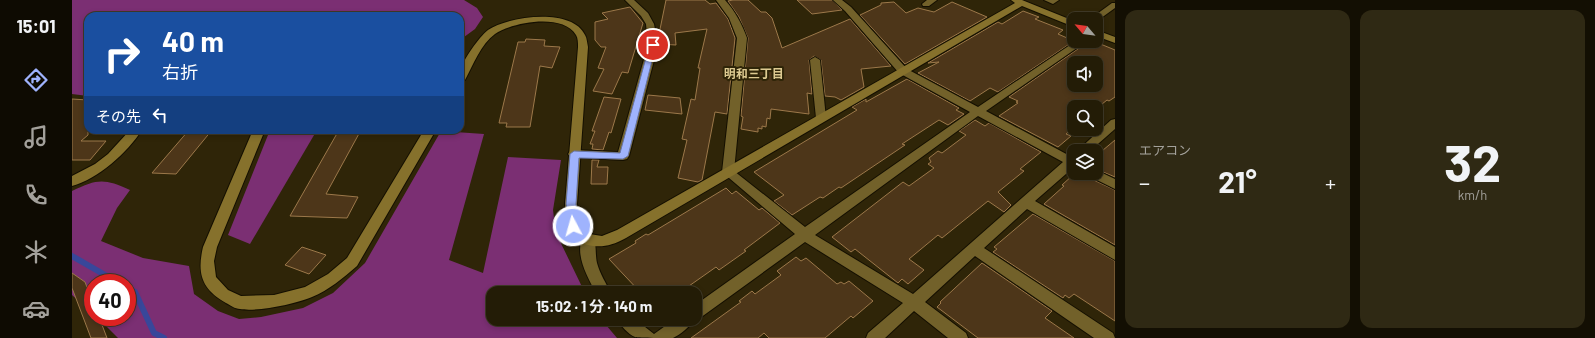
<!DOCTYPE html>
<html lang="ja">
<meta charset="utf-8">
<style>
body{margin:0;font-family:Barlow,"Noto Sans JP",sans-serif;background:#2f2914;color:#f1f3f6;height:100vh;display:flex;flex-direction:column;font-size:15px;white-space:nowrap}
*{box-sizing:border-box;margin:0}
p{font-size:13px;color:#a3a19b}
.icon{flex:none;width:22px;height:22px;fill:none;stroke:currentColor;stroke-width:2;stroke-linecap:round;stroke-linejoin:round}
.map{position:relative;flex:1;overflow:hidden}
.side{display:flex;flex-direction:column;gap:10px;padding:10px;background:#130f03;width:480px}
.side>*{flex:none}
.hud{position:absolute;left:12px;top:12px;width:380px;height:122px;border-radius:12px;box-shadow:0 2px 6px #0003,0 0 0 1px #403a28;background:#1a4fa0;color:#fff;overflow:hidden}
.needle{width:26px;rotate:299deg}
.fabs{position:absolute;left:995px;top:12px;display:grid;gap:8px}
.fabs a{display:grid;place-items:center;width:36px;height:36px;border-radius:8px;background:#231c06;box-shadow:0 2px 6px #0003,0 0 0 1px #403a28;font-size:20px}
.speed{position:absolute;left:12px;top:274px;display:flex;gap:8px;font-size:20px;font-weight:700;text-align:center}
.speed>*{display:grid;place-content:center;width:52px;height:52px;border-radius:50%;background:#231c06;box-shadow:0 2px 6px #0003,0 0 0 1px #403a28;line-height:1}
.speed .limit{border:6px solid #d22;background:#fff;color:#111}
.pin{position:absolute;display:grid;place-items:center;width:34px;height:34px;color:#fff;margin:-17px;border:2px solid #fff;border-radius:50%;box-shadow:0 1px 4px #0007}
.me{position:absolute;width:44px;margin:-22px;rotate:354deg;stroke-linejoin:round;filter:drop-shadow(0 0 3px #0008)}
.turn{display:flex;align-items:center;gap:14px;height:84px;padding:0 12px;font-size:18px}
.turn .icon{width:52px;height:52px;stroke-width:2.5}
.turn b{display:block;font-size:28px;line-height:34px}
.then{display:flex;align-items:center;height:38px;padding:0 12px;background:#0003;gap:8px;font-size:15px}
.big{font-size:30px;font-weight:700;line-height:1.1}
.side .card{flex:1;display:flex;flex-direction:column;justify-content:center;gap:6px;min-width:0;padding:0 14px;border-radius:12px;background:#2f2914}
.side .dial{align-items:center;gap:0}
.dial b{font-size:52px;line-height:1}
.heat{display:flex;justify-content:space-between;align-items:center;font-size:22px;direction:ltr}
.side .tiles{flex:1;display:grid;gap:10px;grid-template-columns:repeat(2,1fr)}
.trip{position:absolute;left:414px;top:286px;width:216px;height:40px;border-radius:12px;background:#231c06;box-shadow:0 2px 6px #0003,0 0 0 1px #403a28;font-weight:700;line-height:40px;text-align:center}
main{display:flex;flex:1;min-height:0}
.dock{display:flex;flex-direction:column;width:72px;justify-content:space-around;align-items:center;background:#0e0b02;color:#a3a19b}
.dock .icon{width:28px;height:28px}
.dock .active{color:#9fb3fd}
.dock b{font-size:18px;color:#f1f3f6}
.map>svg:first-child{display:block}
.forest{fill:#7b2f73}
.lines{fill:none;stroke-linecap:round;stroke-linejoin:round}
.stream{stroke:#38479a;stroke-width:6}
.building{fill:#4d3619;stroke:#9c784a;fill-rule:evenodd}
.lane-casing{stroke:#140f01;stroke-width:2}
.street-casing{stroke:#140f01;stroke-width:2}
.secondary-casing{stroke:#140f01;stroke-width:2}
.lane{fill:#72612a;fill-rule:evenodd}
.street{fill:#72612a;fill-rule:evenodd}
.secondary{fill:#86712c;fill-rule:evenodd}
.route{fill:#9fb3fd;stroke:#6774a4}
.labels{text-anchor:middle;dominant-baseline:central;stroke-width:4;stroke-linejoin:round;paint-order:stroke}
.neighbourhood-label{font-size:12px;font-weight:bold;fill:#ddca91;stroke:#2f2508}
</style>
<main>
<nav class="dock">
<b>15:01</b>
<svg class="icon active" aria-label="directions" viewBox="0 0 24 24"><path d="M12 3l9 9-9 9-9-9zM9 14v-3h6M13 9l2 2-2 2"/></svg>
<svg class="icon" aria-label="music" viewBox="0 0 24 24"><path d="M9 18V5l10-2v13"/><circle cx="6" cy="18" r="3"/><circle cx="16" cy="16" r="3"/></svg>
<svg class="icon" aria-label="phone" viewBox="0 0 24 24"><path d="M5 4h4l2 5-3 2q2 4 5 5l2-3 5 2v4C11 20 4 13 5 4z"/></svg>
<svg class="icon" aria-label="climate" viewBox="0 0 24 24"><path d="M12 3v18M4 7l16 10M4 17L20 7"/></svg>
<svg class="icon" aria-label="car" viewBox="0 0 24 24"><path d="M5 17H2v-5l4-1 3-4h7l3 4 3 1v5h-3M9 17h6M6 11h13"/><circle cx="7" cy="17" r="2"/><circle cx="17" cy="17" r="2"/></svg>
</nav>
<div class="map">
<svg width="1043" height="338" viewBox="0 0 1043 338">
<rect width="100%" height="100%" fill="#2f2508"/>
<!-- forest -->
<g class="forest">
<polygon points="0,0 392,0 405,8 411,17 403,29 388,40 388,16 16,16 16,96 0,94"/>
<polygon points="198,130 245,130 178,244 156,235"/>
<path d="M369 131 412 134 377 260 411 273 436 157 489 160 481 210 484 233 513 293H421V319H529L545 338H46L25 317H55V283H21V314L0 295V191C25 179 32 178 58 190L45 208 29 241 71 258 117 266 122 294 146 311 167 319 189 317 231 308 261 293 293 263Z"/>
</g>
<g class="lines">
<!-- stream -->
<g class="stream">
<polyline points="0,256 47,283"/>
<polyline points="55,288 63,292 82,333 92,338"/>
</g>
</g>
<!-- building -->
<g class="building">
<polygon points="594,0 633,0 638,4 644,3 656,19 663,38 655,114 643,112 630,180 626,182 606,178 615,140 610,139 619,99 623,100 628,68 626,68 635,29 603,33 604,45 587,44 586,39"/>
<polygon points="661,0 676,0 689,12 694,12 700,18 710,48 778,19 819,66 789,69 792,87 769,100 763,97 753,96 749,60 742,56 737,60 740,94 735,93 737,114 699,109 698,119 695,118 694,127 690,126 690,129 686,128 686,132 669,129 671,117 669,116 676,38 667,17 656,1"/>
<polygon points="725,0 760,0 770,10 740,14"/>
<polygon points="822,2 834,13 846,8 862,12 880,2 915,17 833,64 788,15 809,5 809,3"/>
<polygon points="558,7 571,23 556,73 550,72 540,94 521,91 532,69 526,68 534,47 529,47 523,40 523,22 536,19 530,13"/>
<polygon points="951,11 967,17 963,19 991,30 986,34 1002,41 926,92 918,88 898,101 846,73 867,62 856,63 926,22 930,24"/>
<polygon points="454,39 473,40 472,46 488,47 480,68 468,66 458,127 434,127 435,123 427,123 446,42 453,42"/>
<path d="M1026 43 1043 50V97L1037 101 1035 100 1024 109V107H1002V127L994 134 999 136 986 147 927 116 946 103 944 102 946 101 937 97 1013 44 1022 46ZM1002 63H1024V85H1002Z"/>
<polygon points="835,79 887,108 884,110 892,114 876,125 867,120 830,144 833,145 769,188 767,187 751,198 748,197 720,215 702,201 712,195 682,172 785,110 780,107 794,99 794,102"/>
<polygon points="576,95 608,98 610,114 573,110"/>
<polygon points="532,97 549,99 539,133 537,132 531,150 520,149 521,144 518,144 523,131 520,131"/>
<polygon points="0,99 16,100 16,135 9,141 34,141 18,160 0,160"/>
<polygon points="903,120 913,126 917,123 969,152 948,169 952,171 926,192 939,205 932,212 916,201 870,238 866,235 837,259 852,270 836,284 830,279 826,283 783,249 779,252 760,237 831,182 837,186 862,168 856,164 859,162 857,158 866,151 870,153 894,135 887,131"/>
<polygon points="117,130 140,130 104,174 80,173"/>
<polygon points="267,130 289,130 254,194 286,197 275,218 218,216"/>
<polygon points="1043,140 1043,177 1024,169 1024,156"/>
<polygon points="520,160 527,160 525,167 536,167 535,184 519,184"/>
<polygon points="1002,174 1008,177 1011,175 1043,190 1043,245 972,204 992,186 990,185"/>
<polygon points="654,188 660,194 664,191 687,210 690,208 708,223 672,250 674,251 647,270 644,267 607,293 569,293 537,259 564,243 563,241 574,234 576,235"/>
<polygon points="961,214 1043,261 1043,321 1002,294 997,298 993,295 991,298 921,252 925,249 922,247"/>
<polygon points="230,247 254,255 237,274 213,265"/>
<polygon points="724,257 729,261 734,258 765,284 769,282 772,284 777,281 801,301 781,318 779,316 753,338 697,338 692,333 686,338 619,338 669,302 667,301 680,291 683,294 709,275 705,271"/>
<polygon points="910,263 980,311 973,318 1002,338 906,338 865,307 869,303 868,302"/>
<polygon points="0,273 13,282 21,303 21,317 27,317 35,338 19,338 0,288"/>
</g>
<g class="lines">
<defs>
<g id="lane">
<polygon points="972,0 987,0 981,4"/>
<polygon points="1040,3 1043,3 1043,8 1025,21 1024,19 1018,19"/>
</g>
<g id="street">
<polygon points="553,0 562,0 576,13 582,24 586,45 557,156 555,159 551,160 498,157 496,154 498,151 502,150 546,152 576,45 574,24 569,16"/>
<path d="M644 0H653C663 11 670 24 675 38L662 171 733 227 898 112 827 73 773 11 761 0H770L779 7 835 69 906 107 1004 41H1015L914 111 998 156 1002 155V167L963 201 1043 247V260L955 209 912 248 1041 333 1043 338H1022L903 256 853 302 894 333 896 338H876L842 311 813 338H794L796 333 831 303 733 242 628 318 622 319C619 326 608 335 601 338 597 338 566 338 563 337 556 334 549 326 545 319H563L582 334 603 319H623V305L723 234 650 172 665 38 657 18ZM906 116 991 162 841 294 743 235Z"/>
<polygon points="855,0 865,0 857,6 851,6 850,4"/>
<polygon points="743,57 748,60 754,118 753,120 745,120 744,118 738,60"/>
<polygon points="1043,119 1043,129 1018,151 1005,151 1039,120"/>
<polygon points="1024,170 1043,179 1043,189 1017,176 1015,173 1024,173"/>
<path d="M516 236 521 237C525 245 523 255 525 263 528 274 534 283 539 293H524C516 278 502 254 511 237Z"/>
</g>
<g id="secondary">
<path d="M939 0H950L1002 21V27L950 6 554 238C534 249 523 248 501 241L494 226 493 204 506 47C506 43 506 38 504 35 491 13 441 22 423 34 409 44 401 65 393 80L388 83C388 79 387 74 388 71 391 60 407 37 416 30 437 16 500 7 513 35 515 38 515 43 516 47L505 204 508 226 511 233 530 236 545 230 943 3Z"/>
<polygon points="1024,30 1043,37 1043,43 1024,36"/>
<path d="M58 130H70C55 153 26 179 0 186V176L23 164 36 154Z"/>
<path d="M181 130H193L145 247 142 261 144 277 156 290 169 296 202 295 233 287 256 274 275 258 352 130H364L285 266C271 278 257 290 240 297 224 304 185 312 168 309 163 309 158 305 154 303 129 289 125 273 131 247Z"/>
</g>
</defs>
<!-- lane casing -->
<use href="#lane" class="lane-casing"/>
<!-- street casing -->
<use href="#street" class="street-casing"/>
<!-- secondary casing -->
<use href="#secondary" class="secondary-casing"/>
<!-- lane -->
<use href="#lane" class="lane"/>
<!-- street -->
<use href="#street" class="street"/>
<!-- secondary -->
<use href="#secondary" class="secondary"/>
</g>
<!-- route -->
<polygon class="route" points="578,43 581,43 584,45 556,156 551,159 507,158 504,204 506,226 505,229 498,229 494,204 498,154 502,151 548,153"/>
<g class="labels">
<!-- neighbourhood labels -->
<g class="neighbourhood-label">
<text x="682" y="73">明和三丁目</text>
</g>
</g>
</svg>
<div class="fabs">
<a><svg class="needle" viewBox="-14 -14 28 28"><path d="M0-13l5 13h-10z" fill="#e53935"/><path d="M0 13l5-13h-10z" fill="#a3a19b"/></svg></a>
<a><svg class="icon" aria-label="sound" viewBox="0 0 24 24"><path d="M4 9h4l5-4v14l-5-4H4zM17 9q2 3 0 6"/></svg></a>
<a><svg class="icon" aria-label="search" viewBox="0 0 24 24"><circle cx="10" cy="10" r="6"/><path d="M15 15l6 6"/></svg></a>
<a><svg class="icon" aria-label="layers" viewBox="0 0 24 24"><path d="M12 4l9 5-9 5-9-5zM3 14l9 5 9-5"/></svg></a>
</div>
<div class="speed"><div class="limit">40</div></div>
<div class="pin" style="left:581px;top:45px;background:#d93025"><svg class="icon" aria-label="arrive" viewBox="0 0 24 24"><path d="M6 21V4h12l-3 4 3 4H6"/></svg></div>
<svg class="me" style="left:501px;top:226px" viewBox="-20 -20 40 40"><circle r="17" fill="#9fb3fd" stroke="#fff" stroke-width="3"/><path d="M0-11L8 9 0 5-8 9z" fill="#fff"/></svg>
<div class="trip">15:02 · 1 分 · 140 m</div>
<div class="hud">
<div class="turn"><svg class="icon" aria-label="right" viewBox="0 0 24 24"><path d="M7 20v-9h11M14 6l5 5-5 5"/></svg><div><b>40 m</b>右折</div></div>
<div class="then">その先<svg class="icon" aria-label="left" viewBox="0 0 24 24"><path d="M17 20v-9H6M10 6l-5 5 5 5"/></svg></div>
</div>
</div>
<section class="side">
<div class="tiles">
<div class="card"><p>エアコン</p>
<div class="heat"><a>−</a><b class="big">21°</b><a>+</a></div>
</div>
<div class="card dial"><b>32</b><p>km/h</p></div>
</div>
</section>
</main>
